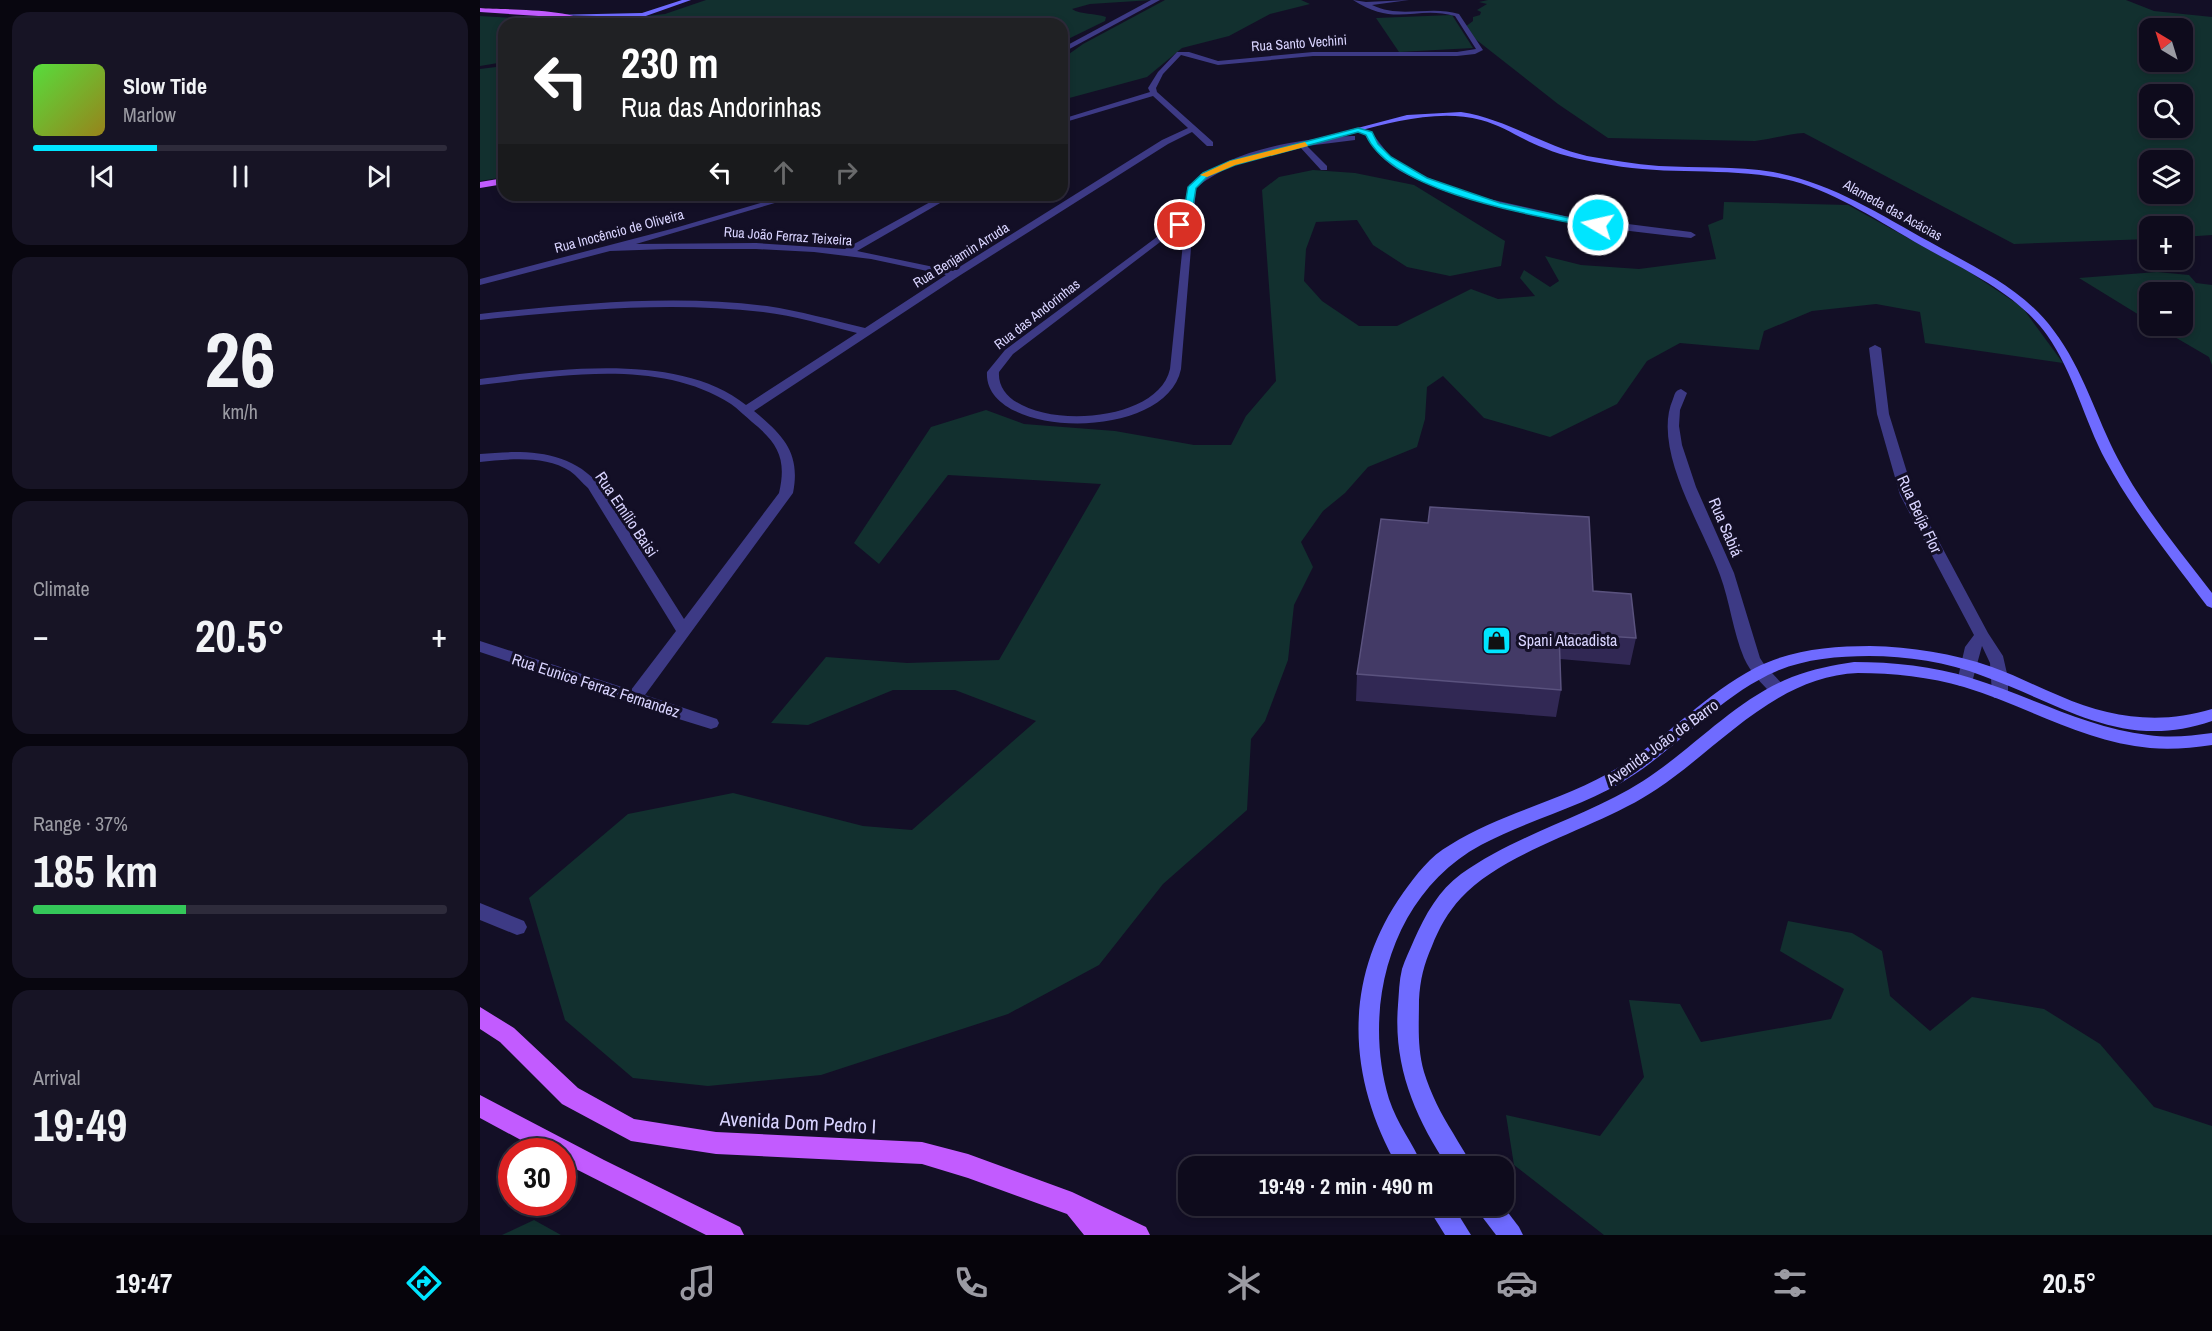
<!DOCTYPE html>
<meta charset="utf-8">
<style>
body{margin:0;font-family:"Archivo Narrow",sans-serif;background:#171425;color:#f1f3f6;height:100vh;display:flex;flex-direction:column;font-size:22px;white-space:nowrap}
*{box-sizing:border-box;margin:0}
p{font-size:20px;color:#9b9ba3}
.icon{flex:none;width:33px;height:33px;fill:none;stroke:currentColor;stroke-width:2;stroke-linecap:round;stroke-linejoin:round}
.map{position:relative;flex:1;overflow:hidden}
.sheet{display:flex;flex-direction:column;gap:12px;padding:12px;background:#08060f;width:480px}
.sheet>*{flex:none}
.hud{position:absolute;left:18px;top:18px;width:570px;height:183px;border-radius:18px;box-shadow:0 3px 9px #0003,0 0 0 2px #2e2b3b;background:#202124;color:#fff;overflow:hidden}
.needle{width:39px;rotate:322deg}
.fabs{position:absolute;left:1659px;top:18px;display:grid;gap:12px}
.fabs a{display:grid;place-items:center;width:54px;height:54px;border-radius:12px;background:#0e0b1c;box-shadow:0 3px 9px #0003,0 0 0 2px #2e2b3b;font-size:30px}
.speed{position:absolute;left:18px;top:1138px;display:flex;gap:12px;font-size:30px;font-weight:700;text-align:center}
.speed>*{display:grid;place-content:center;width:78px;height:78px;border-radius:50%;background:#0e0b1c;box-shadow:0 3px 9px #0003,0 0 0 2px #2e2b3b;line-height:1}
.speed .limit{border:9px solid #d22;background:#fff;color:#111}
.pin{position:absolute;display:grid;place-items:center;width:51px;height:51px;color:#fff;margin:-26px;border:3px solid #fff;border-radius:50%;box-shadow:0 2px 6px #0007}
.me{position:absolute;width:66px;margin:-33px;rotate:279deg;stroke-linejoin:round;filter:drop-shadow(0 0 4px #0008)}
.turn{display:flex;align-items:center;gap:21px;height:126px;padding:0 24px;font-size:27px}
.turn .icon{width:78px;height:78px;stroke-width:2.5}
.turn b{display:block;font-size:42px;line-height:51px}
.lanes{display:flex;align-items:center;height:57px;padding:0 24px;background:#0003;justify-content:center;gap:30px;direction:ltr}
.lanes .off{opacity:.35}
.big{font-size:45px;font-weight:700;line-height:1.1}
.sheet .widget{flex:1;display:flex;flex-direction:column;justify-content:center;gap:9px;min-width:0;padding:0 21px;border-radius:18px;background:#171425}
.sheet .dial{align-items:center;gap:0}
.dial b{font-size:78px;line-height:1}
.song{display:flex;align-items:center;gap:18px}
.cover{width:72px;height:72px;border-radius:9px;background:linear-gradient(135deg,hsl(110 70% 55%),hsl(50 70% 35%))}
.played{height:6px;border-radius:3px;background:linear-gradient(90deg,#00e5ff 30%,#2e2b3b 30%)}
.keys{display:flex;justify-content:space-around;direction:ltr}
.heat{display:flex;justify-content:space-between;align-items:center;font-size:33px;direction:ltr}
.charge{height:9px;border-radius:4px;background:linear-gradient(90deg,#34c759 37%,#2e2b3b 0)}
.trip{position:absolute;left:698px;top:1156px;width:336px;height:60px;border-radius:18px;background:#0e0b1c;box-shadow:0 3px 9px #0003,0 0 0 2px #2e2b3b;font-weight:700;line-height:60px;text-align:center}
.tabs{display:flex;height:96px;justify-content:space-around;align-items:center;background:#06040b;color:#9b9ba3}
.tabs .icon{width:42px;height:42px}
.tabs .active{color:#00e5ff}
.tabs b{font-size:27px;color:#f1f3f6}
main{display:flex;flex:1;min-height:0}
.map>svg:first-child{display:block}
.green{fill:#12302f;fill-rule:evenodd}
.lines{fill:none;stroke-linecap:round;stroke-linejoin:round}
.street{fill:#3d3a85;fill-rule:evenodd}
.secondary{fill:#6f6bff;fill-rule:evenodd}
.primary{fill:#c25bff;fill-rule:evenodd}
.wall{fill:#312854}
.building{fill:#433a66;stroke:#5a527e;stroke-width:1.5}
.route{fill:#00e5ff;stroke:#0095a6;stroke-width:1.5;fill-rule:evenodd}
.slow{fill:#f59e0b}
.labels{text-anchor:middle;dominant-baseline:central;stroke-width:6;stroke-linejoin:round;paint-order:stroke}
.far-street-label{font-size:14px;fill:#d9d4ff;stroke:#130f26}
.street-label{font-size:16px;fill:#d9d4ff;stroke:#130f26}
.poi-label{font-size:16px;fill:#d9d4ff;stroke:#130f26;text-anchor:start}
.near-street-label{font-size:20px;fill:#d9d4ff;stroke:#130f26}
</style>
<main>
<section class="sheet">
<div class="widget">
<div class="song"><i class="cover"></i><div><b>Slow Tide</b><p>Marlow</p></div></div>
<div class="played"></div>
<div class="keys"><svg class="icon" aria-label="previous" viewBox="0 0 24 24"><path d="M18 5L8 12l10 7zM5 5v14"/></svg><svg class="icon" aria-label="pause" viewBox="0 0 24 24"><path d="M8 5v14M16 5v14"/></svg><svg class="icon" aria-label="next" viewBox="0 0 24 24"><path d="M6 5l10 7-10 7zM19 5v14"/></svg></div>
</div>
<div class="widget dial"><b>26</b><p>km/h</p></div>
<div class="widget"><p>Climate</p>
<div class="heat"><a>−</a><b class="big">20.5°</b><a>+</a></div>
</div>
<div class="widget"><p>Range · 37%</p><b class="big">185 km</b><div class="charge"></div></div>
<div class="widget"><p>Arrival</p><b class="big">19:49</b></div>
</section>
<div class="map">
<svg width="1732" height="1235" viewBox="0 0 1732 1235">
<rect width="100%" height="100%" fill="#130f26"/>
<!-- green -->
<g class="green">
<path d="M226 0H672L610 4 592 9C601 15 615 13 626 17L625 21 582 42V24H124L129 20 185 14Z"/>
<polygon points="685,0 821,0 830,4 790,14 749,36 702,48 667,77 582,100 582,59 603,44"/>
<path d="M1008 0H1646L1674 11 1732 17V235L1703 237 1702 226H1670L1669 239 1534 244 1324 133C1307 134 1292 139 1275 141L1128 138 1078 104 994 38 985 27 993 21V17L1000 15 1001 12 997 10 1007 4 999 2ZM1670 28H1702V62H1670ZM1670 94H1702V128H1670ZM1670 160H1702V194H1670Z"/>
<polygon points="972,15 993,48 919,52 896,18"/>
<polygon points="0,16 53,19 69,24 24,24 24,62 0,66"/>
<polygon points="24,66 24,177 0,181 0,69"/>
<polygon points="833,170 875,173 934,185 1025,241 1021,266 970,276 927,267 893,245 877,220 836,222 826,249 824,281 842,301 879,326 917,326 991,289 1018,299 1055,296 1040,278 1044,270 1070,287 1079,281 1065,256 1101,265 1159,269 1236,259 1228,225 1243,219 1244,202 1368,205 1488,271 1542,307 1583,363 1445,343 1440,312 1396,304 1332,311 1284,331 1279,350 1200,343 1167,361 1137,404 1070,437 1004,418 963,376 947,387 945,419 937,447 888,467 865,493 843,511 821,542 833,567 814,605 808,660 785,721 771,739 767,810 683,884 619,965 528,1014 341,1075 228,1086 153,1078 85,1020 49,898 148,814 253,793 383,826 432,830 556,721 475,690 413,690 328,725 291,723 346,657 427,663 519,660 621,484 468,475 399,564 374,543 451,427 506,410 544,424 635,431 714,445 751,445 766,416 796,381 782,190 799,177"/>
<polygon points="1677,272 1709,275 1716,283 1732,285 1732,365 1729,357 1676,326 1702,326 1702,292 1670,292 1669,321 1599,278"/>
<polygon points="1308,921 1372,933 1402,951 1410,996 1450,1031 1492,997 1564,1009 1620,1044 1674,1107 1732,1126 1732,1235 1124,1235 1034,1165 1026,1115 1120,1136 1164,1077 1149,1000 1200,1004 1221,1042 1351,1019 1364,989 1300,951"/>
<polygon points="54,1220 81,1235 22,1235"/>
</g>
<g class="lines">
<!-- street -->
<g class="street">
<polygon points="671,0 680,0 582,53 582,48"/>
<path d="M873 0 886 2 929 0 892 5C920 19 950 5 979 14L1003 50 995 54 977 56H833L738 65 701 55 683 74 676 88 677 92 733 142V146H727L712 132 688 144 479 276 274 411C303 435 321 453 313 493L165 695 237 719 239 723 237 727 231 729 147 703 146 701 0 652V641L151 690 196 631 108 488C102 483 97 476 90 471 65 455 28 459 0 462V454C43 450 90 449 120 486L204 619 299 493C307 459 298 443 272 422 265 416 258 409 251 404 179 358 80 376 0 385V379C78 369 200 352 266 405L377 333C346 325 315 316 283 312 189 301 94 310 0 320V314C95 304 191 294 287 306 320 311 352 320 385 328L466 275 391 259 334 252 276 249H188L130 251 0 285V279L195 228 308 195H322L156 244 276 243 365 249 463 195H474L377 251 473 271 682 140 708 128 673 96 582 123V119L670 92 668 88 678 72 697 52H709L738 61 833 52H977L996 49 975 16C935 5 916 28 873 0Z"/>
<path d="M886 133H892L909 155 922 165 951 179 996 196 1085 216 1211 232 1216 235 1211 238C1129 229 1048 220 970 192 948 184 923 176 905 160 897 153 891 144 885 135Z"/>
<path d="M872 136H875V140L827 146 847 166V170H841L820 147C783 154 745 164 716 188L701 369C686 443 503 439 507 372L525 350 689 228 694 231 692 233 533 354 519 372C515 431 676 432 690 369L709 185C752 149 818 139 872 136Z"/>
<polygon points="1395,345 1401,348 1409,414 1434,495 1508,633 1523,656 1528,678 1528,694 1526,698 1514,698 1512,694 1510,663 1502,646 1491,686 1479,686 1477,682 1485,647 1494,635 1420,495 1397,414 1389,348"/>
<path d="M1201 389 1207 393 1200 410 1199 426 1202 445 1216 487 1254 573 1280 658C1287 670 1299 678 1306 690L1304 694H1292C1281 683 1271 673 1264 658 1253 632 1250 602 1240 575 1223 527 1171 449 1193 399 1195 393 1195 391 1201 389Z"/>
<polygon points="0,903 44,921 47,927 44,933 37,935 0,920"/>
</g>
<!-- secondary -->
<g class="secondary">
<polygon points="202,0 211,0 163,17 70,15 162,13"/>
<path d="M981 112C1027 119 1063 146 1107 156 1131 160 1154 164 1179 166 1217 168 1256 166 1293 172 1352 183 1399 214 1450 242 1494 267 1544 289 1574 331 1603 369 1616 417 1638 459 1663 507 1699 550 1732 593V608L1727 606C1692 559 1654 513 1626 461 1604 420 1594 373 1567 335 1537 293 1486 271 1442 246 1400 222 1359 194 1313 181 1254 166 1191 176 1131 165 1109 161 1085 157 1064 148 1042 140 1024 126 1001 120 959 109 914 122 874 132L870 130 927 115Z"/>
<path d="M1390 646C1432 647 1472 653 1512 667 1535 675 1557 687 1580 696 1630 718 1680 725 1732 709V721C1643 752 1582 704 1503 676 1467 662 1427 656 1389 656 1358 656 1325 659 1297 671 1243 694 1203 742 1155 774 1108 806 1051 818 1001 845 912 893 881 1005 909 1099 917 1124 933 1143 943 1167H918C867 1078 862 979 923 893 936 875 950 856 970 845 1023 812 1086 800 1139 767 1187 738 1225 694 1275 668 1310 650 1351 646 1390 646Z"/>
<path d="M1374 662C1413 662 1453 666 1491 678 1550 696 1607 728 1668 735 1690 738 1711 736 1732 733V745C1711 748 1691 750 1670 748 1605 742 1546 706 1484 687 1450 677 1413 673 1378 673 1296 676 1240 747 1177 789 1120 828 1026 849 981 898 968 912 959 928 952 946 944 964 940 980 939 1000 939 1025 937 1047 944 1072 951 1094 961 1114 973 1133 979 1144 987 1155 993 1167H968C935 1117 913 1066 918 1005 919 993 919 981 922 969 925 959 930 950 934 940 945 915 959 890 981 874 1037 834 1106 817 1163 781 1214 748 1256 699 1312 677 1333 669 1353 665 1374 662Z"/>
<polygon points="947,1206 973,1206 991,1235 965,1235"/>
<polygon points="996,1206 1023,1206 1039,1227 1043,1235 1016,1235 1000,1214"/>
</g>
<!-- primary -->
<g class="primary">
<path d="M0 8C22 10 97 8 109 24H103L89 18 0 12Z"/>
<polygon points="24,178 24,184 0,188 0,182"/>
<polygon points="0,1007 34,1028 98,1088 154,1119 236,1132 442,1142 488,1154 592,1192 666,1227 670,1235 604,1235 587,1214 488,1178 442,1164 236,1154 151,1141 82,1104 20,1042 0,1029"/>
<polygon points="0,1095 124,1160 260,1227 264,1235 226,1235 82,1162 82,1152 63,1152 0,1118"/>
</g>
</g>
<!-- wall -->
<polygon class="wall" points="1113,591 1156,638 1150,665 1080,659 1081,690 1076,717 876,701 877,674"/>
<!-- building -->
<polygon class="building" points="950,507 1109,517 1113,591 1151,594 1156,638 1079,633 1081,690 877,674 901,519 948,523"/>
<!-- route -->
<path class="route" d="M878 128 892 132 898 144 911 157 947 178 1020 203 1122 225 1118 228C1059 216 912 194 886 135L878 132 755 165 728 176 716 188 713 206 700 223 710 225 714 230 712 232 699 237 685 231 705 205 708 187 723 173 750 161ZM697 227H698L704 229 694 230Z"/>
<!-- slow -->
<polygon class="slow" points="825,142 828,146 755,165 727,177 720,175 750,161"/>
<!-- icons -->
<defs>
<symbol id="shop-square" viewBox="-11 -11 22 22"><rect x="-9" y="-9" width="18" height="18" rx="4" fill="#00e5ff" stroke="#130f26"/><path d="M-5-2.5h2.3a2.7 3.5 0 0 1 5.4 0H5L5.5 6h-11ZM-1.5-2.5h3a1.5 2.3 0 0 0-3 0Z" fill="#111"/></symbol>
</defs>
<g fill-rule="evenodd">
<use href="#shop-square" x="1000" y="624" width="33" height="33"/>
</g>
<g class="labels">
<!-- far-street labels -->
<g class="far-street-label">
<text transform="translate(819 43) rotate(-4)">Rua Santo Vechini</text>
<text transform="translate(1413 210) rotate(29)">Alameda das Acácias</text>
<text transform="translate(139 231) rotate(-15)">Rua Inocêncio de Oliveira</text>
<text transform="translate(308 236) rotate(4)">Rua João Ferraz Teixeira</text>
<text transform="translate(481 255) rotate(-32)">Rua Benjamin Arruda</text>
<text transform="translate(557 314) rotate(-38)">Rua das Andorinhas</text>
</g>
<!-- street labels -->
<g class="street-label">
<text transform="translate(147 514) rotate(56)">Rua Emílio Baisi</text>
<text transform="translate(1440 514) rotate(65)">Rua Beíja Flor</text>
<text transform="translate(1246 527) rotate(67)">Rua Sabiá</text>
<text transform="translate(116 685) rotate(18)">Rua Eunice Ferraz Fernandez</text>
<text transform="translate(1182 742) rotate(-36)">Avenida João de Barro</text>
</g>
<!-- poi labels -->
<g class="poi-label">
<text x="1038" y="640">Spani Atacadista</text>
</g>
<!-- near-street labels -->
<g class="near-street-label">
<text transform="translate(318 1122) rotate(3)">Avenida Dom Pedro I</text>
</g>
</g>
</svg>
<div class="fabs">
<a><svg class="needle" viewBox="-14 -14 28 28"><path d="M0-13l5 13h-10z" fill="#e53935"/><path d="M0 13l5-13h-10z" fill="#9b9ba3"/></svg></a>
<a><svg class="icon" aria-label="search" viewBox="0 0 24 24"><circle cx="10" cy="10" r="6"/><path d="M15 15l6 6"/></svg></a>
<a><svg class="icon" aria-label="layers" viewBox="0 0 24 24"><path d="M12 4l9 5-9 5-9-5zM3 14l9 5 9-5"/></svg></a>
<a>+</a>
<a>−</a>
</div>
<div class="speed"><div class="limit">30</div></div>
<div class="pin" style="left:700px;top:225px;background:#d93025"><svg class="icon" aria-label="arrive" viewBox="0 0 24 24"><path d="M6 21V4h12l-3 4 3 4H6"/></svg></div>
<svg class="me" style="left:1118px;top:225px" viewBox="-20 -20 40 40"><circle r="17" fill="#00e5ff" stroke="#fff" stroke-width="3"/><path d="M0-11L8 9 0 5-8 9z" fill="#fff"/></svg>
<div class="trip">19:49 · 2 min · 490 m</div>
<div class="hud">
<div class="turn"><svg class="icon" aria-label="left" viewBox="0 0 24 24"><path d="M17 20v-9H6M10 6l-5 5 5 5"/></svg><div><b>230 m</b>Rua das Andorinhas</div></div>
<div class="lanes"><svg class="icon" aria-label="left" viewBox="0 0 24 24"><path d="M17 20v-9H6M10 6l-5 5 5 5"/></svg><svg class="icon off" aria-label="ahead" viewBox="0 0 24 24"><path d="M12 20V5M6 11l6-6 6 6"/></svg><svg class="icon off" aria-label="right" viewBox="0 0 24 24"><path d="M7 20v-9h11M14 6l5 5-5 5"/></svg></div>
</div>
</div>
</main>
<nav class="tabs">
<b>19:47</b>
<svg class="icon active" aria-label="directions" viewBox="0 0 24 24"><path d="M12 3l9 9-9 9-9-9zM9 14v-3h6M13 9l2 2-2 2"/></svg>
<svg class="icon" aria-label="music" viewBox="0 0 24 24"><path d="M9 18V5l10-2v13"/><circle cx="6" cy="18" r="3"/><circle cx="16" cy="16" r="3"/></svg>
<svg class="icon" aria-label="phone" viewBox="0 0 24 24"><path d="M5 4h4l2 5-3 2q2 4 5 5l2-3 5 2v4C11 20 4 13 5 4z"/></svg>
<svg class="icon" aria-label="climate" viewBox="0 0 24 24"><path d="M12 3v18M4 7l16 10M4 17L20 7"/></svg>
<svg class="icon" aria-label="car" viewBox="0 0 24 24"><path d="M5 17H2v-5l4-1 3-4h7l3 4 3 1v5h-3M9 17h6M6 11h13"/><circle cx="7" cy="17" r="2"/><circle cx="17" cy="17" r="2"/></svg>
<svg class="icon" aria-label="filters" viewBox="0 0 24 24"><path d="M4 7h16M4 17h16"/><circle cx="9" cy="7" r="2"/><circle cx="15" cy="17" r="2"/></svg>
<b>20.5°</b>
</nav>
